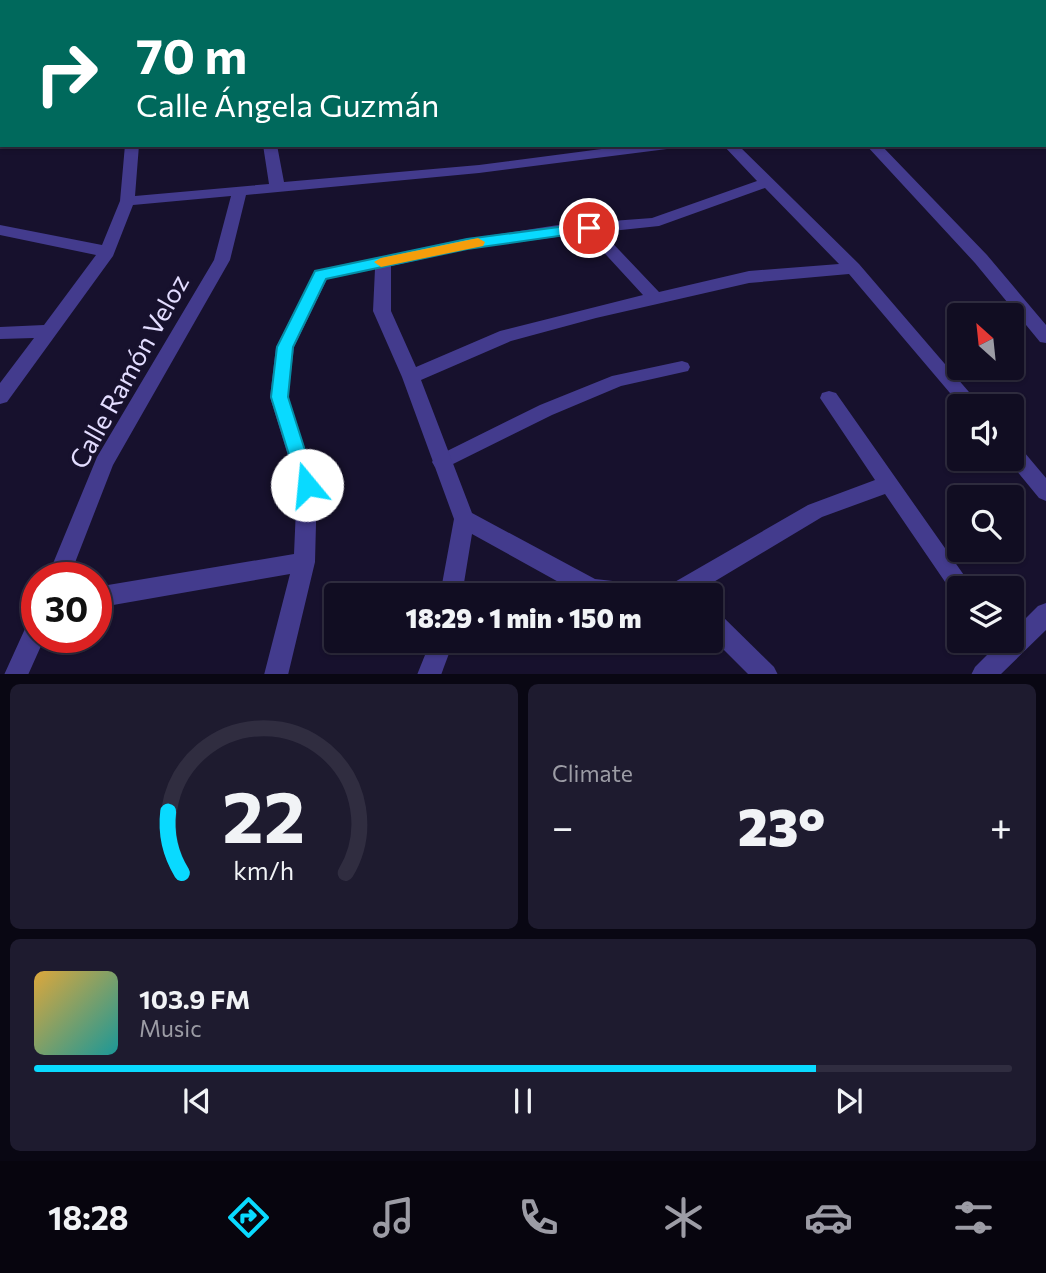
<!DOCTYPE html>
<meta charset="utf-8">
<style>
body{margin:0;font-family:Commissioner,sans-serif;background:#1e1b2f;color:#f1f3f6;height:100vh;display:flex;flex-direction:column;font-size:26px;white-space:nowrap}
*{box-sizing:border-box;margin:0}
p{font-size:23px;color:#9c9ca5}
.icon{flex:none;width:38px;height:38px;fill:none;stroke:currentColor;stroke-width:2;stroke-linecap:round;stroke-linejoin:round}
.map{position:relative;height:674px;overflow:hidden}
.details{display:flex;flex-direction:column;gap:10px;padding:10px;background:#090713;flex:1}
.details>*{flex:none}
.guide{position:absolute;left:0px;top:0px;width:1046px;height:147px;box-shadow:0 2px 5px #0004,0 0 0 2px #302d40;background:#00695c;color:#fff;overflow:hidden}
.needle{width:46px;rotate:333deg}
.tools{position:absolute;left:947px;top:303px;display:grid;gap:14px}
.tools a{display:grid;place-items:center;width:77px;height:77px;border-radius:7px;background:#110d22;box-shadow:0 2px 5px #0004,0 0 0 2px #302d40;font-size:35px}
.speed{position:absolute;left:21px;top:562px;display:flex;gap:14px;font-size:35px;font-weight:700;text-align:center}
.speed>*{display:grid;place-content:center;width:91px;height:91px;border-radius:50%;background:#110d22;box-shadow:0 2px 5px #0004,0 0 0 2px #302d40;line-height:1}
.speed .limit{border:10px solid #d22;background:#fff;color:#111}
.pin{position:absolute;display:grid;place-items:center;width:60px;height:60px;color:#fff;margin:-30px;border:4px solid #fff;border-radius:50%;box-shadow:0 2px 7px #0007}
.me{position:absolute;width:77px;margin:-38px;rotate:343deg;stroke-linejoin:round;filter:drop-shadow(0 0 5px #0008)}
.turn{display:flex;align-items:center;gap:24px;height:147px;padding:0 21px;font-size:32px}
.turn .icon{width:91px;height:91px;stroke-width:2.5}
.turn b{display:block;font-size:49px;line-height:60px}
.big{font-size:52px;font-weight:800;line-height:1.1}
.details .tile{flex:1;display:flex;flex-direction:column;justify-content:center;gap:10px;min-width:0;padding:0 24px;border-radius:10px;background:#1e1b2f}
.details .dial{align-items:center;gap:0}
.dial svg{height:182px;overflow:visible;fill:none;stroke:#302d40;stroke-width:7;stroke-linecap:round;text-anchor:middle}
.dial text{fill:#f1f3f6;stroke:none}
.song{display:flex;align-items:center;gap:21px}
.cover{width:84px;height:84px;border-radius:10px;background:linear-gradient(135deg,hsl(40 70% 55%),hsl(180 70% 35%))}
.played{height:7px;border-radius:4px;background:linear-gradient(90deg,#09daff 80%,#302d40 80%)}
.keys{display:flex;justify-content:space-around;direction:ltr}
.heat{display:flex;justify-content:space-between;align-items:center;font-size:38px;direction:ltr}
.details .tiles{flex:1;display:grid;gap:10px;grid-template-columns:1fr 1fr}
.tile:last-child{grid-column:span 2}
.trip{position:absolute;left:324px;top:583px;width:399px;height:70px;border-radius:7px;background:#110d22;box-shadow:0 2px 5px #0004,0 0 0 2px #302d40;font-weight:800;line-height:70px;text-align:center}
.tab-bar{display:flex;height:112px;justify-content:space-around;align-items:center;background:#07050e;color:#9c9ca5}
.tab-bar .icon{width:49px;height:49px}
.tab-bar .active{color:#09daff}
.tab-bar b{font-size:32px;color:#f1f3f6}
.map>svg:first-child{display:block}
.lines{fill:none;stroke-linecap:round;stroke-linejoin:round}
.service{fill:#433b8d;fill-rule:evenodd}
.minor{fill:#433b8d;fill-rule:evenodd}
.route{fill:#09daff;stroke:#068ea6;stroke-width:2}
.slow{fill:#f59e0b}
.labels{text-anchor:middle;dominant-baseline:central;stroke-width:7;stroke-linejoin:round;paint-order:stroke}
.street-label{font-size:26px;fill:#e3ddff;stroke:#17112d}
</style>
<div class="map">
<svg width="1046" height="675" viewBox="0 0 1046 675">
<rect width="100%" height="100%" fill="#17112d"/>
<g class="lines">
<!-- service -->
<g class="service">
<rect x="0" y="110" width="2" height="8"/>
<rect x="1045" y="130" width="1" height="8"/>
<polygon points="682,361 688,363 690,367 688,371 621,386 552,415 447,467 441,469 435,467 432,462 435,457 540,405 612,376"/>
</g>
<!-- minor -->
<g class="minor">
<polygon points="473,0 485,0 485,2 474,2"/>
<polygon points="552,0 570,0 551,2"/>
<polygon points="815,0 832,0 814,2"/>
<polygon points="865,0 878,0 879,2 867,2"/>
<rect x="1045" y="11" width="1" height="6"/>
<polygon points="1045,31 1046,31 1046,39 1045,38"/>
<rect x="1045" y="121" width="1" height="9"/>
<polygon points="125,145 139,145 135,196 269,184 263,145 277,145 284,182 479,165 632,145 674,145 667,149 479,173 246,195 230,260 113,465 69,578 47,578 97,457 214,260 231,196 133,205 113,256 7,402 0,404 0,383 34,338 0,339 0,327 44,325 96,255 0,235 0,225 102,245 120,201"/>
<path d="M723 145H738L859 264 981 406H961L849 274 749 283 596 318 511 341 421 380 472 513 595 579 666 587 808 505 875 480 820 398 822 393 829 391 836 393 973 588H959V597L954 595 885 494 822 517 692 595H582L472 534 462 595H440L454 519 402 377 373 311 375 269 327 279 294 347 288 397 317 485 315 562 288 675H264L290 574 96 608V587L294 554 297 485 270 397 276 347 315 271 467 239 558 225 652 218 757 181ZM765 188 839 264 749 271 659 292 602 232 659 226ZM586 233 643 295 500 331 416 367 391 311V266L467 249Z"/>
<polygon points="866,145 881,145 987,255 1046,325 1046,343 1040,342 975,263"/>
<polygon points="1012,444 1019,446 1046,478 1046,501 1039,498 1006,458 1012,458"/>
<polygon points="1046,603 1046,630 1000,675 971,675 975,667 1002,640 1012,640 1012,632 1038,606"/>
<polygon points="710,609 718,612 774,667 778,675 749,675 710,636"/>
<polygon points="37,617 37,637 45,637 28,675 4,675 29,620"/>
<polygon points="431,640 454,640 441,675 417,675"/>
</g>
</g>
<!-- route -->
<polygon class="route" points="589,223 594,224 594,231 467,249 326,279 293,347 288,397 316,485 313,490 307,493 300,490 271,397 277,347 315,271 467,239"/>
<!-- slow -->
<polygon class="slow" points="478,238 485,242 483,246 381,267 374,262 381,258"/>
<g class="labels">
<!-- street labels -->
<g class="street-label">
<text transform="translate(128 371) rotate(-61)">Calle Ramón Veloz</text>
</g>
</g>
</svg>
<div class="tools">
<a><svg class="needle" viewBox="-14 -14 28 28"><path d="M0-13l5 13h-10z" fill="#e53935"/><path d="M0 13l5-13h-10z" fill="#9c9ca5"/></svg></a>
<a><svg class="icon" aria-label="sound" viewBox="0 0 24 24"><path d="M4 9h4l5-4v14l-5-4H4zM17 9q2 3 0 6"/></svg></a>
<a><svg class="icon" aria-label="search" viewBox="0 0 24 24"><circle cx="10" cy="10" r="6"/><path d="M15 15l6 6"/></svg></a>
<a><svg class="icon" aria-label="layers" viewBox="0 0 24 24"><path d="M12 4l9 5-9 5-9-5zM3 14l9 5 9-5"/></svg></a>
</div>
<div class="speed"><div class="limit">30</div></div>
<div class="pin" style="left:589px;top:228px;background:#d93025"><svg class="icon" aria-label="arrive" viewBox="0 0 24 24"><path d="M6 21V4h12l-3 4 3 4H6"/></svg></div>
<svg class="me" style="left:307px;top:485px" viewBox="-20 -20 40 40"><circle r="19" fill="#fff"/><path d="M0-13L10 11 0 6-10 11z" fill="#09daff"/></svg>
<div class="trip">18:29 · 1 min · 150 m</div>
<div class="guide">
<div class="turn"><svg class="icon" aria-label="right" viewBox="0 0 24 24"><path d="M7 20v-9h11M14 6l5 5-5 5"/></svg><div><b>70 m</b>Calle Ángela Guzmán</div></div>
</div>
</div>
<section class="details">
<div class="tiles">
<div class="tile dial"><svg viewBox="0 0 100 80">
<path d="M14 69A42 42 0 1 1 86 69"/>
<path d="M14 69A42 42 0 0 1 8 42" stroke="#09daff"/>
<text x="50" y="56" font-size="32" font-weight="700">22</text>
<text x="50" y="72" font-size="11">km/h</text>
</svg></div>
<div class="tile"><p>Climate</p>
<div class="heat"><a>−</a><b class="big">23°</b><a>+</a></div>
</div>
<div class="tile">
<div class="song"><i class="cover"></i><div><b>103.9 FM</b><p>Music</p></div></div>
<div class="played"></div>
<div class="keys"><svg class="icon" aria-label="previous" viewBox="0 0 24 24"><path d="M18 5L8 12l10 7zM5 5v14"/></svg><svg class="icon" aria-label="pause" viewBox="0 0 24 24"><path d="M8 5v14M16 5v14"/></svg><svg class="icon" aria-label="next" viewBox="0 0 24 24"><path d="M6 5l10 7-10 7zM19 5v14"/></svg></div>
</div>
</div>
</section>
<nav class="tab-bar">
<b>18:28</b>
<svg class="icon active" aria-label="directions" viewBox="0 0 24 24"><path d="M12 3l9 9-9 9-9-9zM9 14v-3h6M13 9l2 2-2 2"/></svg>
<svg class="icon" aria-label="music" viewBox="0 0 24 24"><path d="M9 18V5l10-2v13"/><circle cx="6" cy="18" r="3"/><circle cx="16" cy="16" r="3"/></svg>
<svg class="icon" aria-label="phone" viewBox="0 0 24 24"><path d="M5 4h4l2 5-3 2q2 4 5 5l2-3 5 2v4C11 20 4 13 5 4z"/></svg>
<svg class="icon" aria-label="climate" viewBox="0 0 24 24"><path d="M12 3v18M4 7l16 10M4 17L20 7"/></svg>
<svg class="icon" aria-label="car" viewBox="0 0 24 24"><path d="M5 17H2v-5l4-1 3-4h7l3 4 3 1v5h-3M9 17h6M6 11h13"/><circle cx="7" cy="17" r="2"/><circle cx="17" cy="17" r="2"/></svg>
<svg class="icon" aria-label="filters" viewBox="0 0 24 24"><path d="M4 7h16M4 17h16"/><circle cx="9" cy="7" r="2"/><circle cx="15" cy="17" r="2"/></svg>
</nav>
